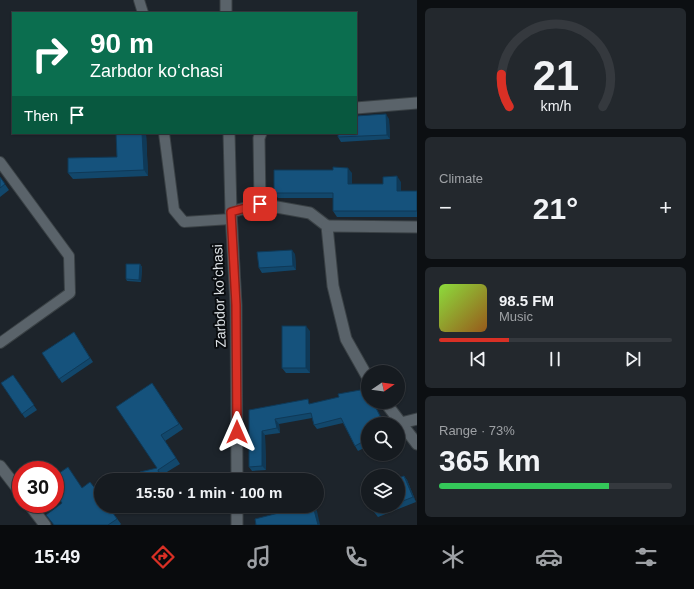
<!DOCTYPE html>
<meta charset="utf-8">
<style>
body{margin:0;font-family:Helvetica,sans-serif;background:#23282d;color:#f1f3f6;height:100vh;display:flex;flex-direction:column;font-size:15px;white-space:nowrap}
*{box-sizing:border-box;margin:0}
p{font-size:13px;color:#9ea1a5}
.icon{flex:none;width:22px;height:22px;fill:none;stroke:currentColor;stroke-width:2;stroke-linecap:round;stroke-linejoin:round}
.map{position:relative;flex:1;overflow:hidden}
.panel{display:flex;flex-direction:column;gap:8px;padding:8px;background:#0c0f12;width:277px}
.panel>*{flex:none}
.top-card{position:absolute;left:12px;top:12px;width:345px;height:122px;border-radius:0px;box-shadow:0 1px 3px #0004,0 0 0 1px #35393e;background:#0b6e4f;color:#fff;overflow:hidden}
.needle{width:26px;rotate:77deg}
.controls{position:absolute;left:361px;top:365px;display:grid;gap:8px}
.controls a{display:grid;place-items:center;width:44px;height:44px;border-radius:50%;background:#161b20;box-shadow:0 1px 3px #0004,0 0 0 1px #35393e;font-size:20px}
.speed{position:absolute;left:12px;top:461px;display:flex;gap:8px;font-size:20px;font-weight:700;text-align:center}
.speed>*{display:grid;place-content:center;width:52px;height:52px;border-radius:50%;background:#161b20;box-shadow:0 1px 3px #0004,0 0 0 1px #35393e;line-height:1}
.speed .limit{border:6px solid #d22;background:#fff;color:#111}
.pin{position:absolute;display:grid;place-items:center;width:34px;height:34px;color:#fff;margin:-17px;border-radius:8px;box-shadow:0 2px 6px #0006}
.me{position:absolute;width:44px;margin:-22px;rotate:0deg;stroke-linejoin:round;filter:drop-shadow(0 0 3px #0008)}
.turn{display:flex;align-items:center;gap:14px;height:84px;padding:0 12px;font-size:18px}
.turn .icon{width:52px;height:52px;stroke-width:2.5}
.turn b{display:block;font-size:28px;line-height:34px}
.then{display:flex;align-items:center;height:38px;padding:0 12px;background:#0003;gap:8px;font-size:15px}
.big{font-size:30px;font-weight:700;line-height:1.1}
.panel .widget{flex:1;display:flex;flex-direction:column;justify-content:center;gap:6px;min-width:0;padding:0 14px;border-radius:6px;background:#23282d}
.panel .dial{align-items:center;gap:0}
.dial svg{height:104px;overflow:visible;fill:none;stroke:#35393e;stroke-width:7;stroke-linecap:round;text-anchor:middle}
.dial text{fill:#f1f3f6;stroke:none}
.song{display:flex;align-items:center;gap:12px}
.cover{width:48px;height:48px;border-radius:6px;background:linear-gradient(135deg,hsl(90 70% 55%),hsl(30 70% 35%))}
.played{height:4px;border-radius:2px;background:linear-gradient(90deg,#d93025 30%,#35393e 30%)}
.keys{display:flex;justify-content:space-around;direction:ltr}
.heat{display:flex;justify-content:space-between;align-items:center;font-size:22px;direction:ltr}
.charge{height:6px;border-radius:3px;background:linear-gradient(90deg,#34c759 73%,#35393e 0)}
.trip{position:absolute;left:94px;top:473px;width:230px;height:40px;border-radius:20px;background:#161b20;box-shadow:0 1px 3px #0004,0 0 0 1px #35393e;font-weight:700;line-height:40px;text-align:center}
.tabs{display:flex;height:64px;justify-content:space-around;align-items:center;background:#090b0d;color:#9ea1a5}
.tabs .icon{width:28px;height:28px}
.tabs .on{color:#d93025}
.tabs b{font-size:18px;color:#f1f3f6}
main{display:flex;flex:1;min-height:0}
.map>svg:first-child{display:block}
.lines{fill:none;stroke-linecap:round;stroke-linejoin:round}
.service-casing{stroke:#3a4145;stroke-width:12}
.minor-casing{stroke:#3a4145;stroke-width:13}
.service{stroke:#5a636a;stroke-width:10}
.minor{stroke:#5a636a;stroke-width:11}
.wall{fill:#12476b}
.shaded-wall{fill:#0f3957}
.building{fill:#15527c;stroke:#0f3957}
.route-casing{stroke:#8d1f18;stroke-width:10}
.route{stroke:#d93025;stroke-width:7}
.labels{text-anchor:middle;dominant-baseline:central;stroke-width:4;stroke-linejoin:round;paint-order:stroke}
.street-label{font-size:14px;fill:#dce1e5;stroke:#0a0d10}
</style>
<main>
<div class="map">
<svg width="417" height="525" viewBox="0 0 417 525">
<rect width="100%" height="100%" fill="#1d242b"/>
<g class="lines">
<defs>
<g id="service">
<polyline points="139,0 143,13"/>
<polyline points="164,133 174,210 184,222 231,219"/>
<polyline points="0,162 69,256 70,293 0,343"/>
</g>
<g id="minor">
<polyline points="226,0 226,13"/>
<polyline points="356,108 417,103"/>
<polyline points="229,133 231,212"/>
<polyline points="260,204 310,213 327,226 333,286 346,339 368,378"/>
<polyline points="327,226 417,227"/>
<polyline points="385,402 417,444"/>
<polyline points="401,423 417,419"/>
<polyline points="0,466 21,493"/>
<polyline points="237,480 236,305 231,212 260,204 259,138 261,133"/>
<polyline points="29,504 45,525"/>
<polyline points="237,506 237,525"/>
</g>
</defs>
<!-- service casing -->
<use href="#service" class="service-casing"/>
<!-- minor casing -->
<use href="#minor" class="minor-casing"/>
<!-- service -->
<use href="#service" class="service"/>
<!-- minor -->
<use href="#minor" class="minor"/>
</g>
<!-- wall -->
<g class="wall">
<polygon points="389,119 390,139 341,142 338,137"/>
<polygon points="116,133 146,133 148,176 73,179 68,173 117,157"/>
<polygon points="333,170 352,173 352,184 383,184 401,182 401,191 417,191 417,217 337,217 333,211 333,198 278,198 274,193"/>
<polygon points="0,177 9,190 0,197"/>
<polygon points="295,254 296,270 262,273 259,268"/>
<polygon points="140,264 142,267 141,282 127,281 126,279"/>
<polygon points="310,331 310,373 286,373 282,368"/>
<polygon points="74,332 93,362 62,383 42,353"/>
<polygon points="13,375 37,410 25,418 1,383"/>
<polygon points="152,383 183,429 165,441 180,464 162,475 163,480 142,480 157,468"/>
<polygon points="366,389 368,392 368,446 358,451 355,446 343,423 317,429 314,425 312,418 279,424 280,433 265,435 266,470 252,471 249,467 249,410 311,404 339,397"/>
<polygon points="404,476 407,480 416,502 378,517 374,512 372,506 398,506 398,478"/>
<polygon points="82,488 108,506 121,524 120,525 54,525"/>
</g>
<!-- shaded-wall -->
<g class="shaded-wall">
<polygon points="386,114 389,119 390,139 387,135"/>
<polygon points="142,133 146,133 148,176 144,170"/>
<polygon points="348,168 352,173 352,189 348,184"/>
<polygon points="397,176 401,182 401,197 397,191"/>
<polygon points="292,250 295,254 296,270 293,266"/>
<polygon points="140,264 142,267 141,282 139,280"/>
<polygon points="306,326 310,331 310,373 306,368"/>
<polygon points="373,402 385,424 384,424"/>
<polygon points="275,419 279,424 280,433 277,428"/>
<polygon points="262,431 265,435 266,470 262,466"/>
<polygon points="158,470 162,475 163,480 160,480"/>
<polygon points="404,476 407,480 416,502 413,497"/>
<polygon points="313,506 314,506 317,511 320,525 318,525"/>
</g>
<!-- building -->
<g class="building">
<polygon points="386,114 387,135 338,137 338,133 356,133 356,116"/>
<polygon points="116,133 142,133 144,170 68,173 68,158 117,157"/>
<polygon points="333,167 348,168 348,184 383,184 383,177 397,176 397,191 417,191 417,211 333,211 333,193 274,193 274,170 333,170"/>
<polygon points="0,177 5,184 0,188"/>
<polygon points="292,250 293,266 259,268 257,252"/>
<polygon points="126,264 140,264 139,280 126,279"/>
<rect x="282" y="326" width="24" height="42"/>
<polygon points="74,332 90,358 59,379 42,353"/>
<polygon points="13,375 34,405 22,414 1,383"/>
<polygon points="152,383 179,424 161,435 176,458 158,470 160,480 142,480 140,472 157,468 116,407"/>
<polygon points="366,389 368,393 368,402 373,402 384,424 368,424 368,439 355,446 341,418 314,425 311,413 275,419 277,428 262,431 262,466 249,467 249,410 308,399 309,404 339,397 338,394"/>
<polygon points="68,467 82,488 90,482 101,496 101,506 108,506 117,519 108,525 54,525 46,515 62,503 55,493 55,476"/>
<polygon points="404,476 413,497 398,503 398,478"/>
<polygon points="368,489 368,496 366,490"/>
<polygon points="306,506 313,506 318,525 256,525 255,519"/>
<polygon points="372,506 390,506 374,512"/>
</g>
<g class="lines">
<defs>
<polyline id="route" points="237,432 236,305 231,212 260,204"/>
</defs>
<!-- route casing -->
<use href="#route" class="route-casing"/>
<!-- route -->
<use href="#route" class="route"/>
</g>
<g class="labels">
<!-- street labels -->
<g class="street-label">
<text transform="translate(219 296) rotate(-92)">Zarbdor koʻchasi</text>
</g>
</g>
</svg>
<div class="controls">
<a><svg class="needle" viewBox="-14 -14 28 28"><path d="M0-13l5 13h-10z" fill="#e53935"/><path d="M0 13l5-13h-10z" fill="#9ea1a5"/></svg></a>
<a><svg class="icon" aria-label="search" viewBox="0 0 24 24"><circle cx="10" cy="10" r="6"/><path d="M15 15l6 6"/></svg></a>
<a><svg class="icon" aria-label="layers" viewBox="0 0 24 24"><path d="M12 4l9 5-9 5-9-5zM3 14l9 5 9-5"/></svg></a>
</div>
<div class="speed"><div class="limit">30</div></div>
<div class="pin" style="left:260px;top:204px;background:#d93025"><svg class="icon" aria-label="arrive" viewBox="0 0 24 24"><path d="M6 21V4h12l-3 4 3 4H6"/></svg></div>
<svg class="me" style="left:237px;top:432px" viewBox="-20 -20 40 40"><path d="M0-17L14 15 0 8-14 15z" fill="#d93025" stroke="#fff" stroke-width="4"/></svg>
<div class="trip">15:50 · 1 min · 100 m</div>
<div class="top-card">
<div class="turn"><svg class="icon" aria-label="right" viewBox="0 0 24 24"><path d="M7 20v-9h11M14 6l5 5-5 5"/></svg><div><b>90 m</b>Zarbdor koʻchasi</div></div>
<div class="then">Then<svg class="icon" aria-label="arrive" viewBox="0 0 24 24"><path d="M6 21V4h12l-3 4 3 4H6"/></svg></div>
</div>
</div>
<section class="panel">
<div class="widget dial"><svg viewBox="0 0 100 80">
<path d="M14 69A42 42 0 1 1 86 69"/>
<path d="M14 69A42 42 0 0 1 8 44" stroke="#d93025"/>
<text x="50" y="56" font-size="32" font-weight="700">21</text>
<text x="50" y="72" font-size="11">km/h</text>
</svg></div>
<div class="widget"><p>Climate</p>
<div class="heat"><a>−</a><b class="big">21°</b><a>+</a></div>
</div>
<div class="widget">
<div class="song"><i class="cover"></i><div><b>98.5 FM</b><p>Music</p></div></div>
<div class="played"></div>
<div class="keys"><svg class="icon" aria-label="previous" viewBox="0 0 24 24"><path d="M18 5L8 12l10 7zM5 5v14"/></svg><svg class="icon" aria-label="pause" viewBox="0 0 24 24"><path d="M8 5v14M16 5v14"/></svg><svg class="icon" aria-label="next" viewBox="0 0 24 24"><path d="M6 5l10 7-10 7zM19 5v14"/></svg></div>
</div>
<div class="widget"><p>Range · 73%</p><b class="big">365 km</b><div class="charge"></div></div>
</section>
</main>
<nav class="tabs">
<b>15:49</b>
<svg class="icon on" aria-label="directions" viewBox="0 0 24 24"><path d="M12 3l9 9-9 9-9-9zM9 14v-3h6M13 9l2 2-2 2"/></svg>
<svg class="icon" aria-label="music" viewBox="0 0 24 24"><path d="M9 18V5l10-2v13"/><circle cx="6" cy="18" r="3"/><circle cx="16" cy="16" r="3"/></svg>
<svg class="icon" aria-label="phone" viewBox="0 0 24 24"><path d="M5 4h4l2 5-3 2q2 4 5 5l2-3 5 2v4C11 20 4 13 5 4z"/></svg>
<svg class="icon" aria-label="climate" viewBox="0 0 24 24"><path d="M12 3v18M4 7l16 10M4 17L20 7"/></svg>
<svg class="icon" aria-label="car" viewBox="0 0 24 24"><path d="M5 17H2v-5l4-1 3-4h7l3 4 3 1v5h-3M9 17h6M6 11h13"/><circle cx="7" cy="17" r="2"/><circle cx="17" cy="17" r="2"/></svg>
<svg class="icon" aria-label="filters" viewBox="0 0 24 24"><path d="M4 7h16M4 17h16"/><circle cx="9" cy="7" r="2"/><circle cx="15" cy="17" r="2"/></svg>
</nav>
